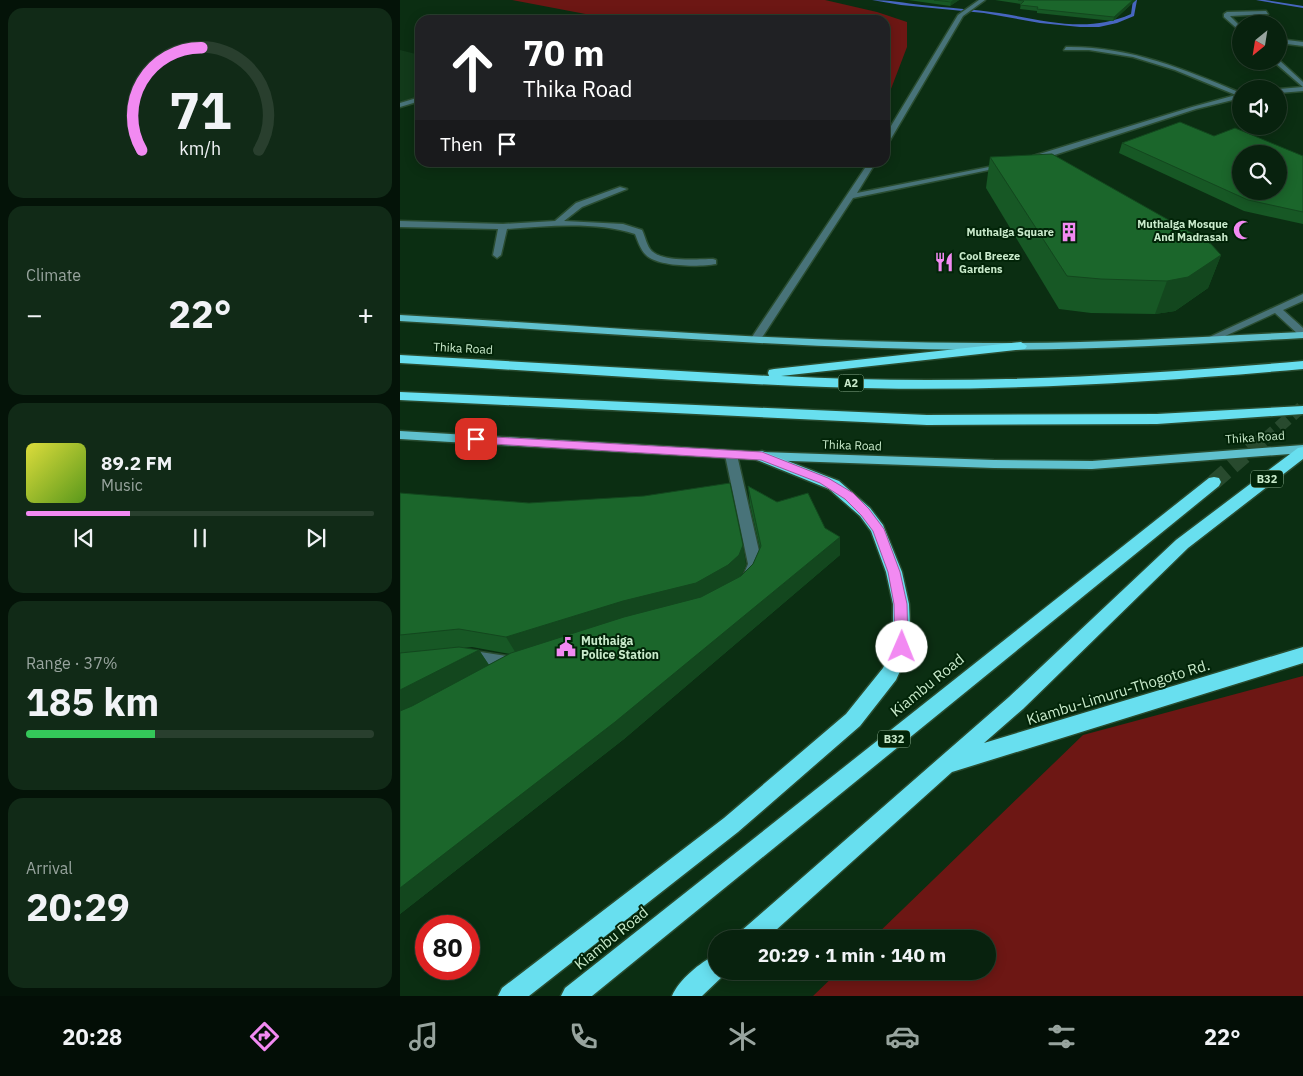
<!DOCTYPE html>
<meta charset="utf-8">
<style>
body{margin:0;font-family:"IBM Plex Sans",sans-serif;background:#112a17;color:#f1f3f6;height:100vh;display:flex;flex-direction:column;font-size:19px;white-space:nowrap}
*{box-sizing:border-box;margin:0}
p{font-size:16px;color:#98a49e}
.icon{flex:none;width:28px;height:28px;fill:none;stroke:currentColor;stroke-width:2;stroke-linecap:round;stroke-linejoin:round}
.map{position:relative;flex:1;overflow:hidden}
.sheet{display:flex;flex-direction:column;gap:8px;padding:8px;background:#041308;width:400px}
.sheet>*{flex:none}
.guide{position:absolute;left:15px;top:15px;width:475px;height:152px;border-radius:15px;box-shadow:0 2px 12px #0003,0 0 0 1px #293f2e;background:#202124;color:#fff;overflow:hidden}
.needle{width:32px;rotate:210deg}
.buttons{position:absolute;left:832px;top:15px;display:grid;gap:10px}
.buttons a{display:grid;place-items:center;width:55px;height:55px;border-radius:50%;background:#08220e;box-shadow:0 2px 12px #0003,0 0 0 1px #293f2e;font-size:25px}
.speed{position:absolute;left:15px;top:915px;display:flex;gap:10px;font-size:25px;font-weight:700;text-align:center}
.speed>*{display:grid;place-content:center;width:65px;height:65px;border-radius:50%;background:#08220e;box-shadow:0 2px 12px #0003,0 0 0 1px #293f2e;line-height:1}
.speed .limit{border:8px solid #d22;background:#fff;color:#111}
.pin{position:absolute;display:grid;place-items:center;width:42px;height:42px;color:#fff;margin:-21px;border-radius:10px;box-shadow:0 2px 8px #0006}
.me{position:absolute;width:55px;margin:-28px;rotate:1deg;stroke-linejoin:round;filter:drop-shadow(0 0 4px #0008)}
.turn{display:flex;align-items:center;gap:18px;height:105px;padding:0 25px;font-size:22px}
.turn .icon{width:65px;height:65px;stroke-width:2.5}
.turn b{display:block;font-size:35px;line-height:42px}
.then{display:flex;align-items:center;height:48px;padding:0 25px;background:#0003;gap:10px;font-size:19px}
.big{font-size:38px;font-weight:800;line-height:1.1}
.sheet .card{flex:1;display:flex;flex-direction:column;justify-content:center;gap:8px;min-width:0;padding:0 18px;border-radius:15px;background:#112a17}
.sheet .dial{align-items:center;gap:0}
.dial svg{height:130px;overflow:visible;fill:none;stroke:#293f2e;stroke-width:7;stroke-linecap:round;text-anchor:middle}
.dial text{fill:#f1f3f6;stroke:none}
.song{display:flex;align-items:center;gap:15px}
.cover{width:60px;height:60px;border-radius:8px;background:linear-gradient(135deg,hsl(60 70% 55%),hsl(90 70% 35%))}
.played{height:5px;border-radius:2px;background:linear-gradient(90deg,#f28af2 30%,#293f2e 30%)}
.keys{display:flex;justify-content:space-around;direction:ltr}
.heat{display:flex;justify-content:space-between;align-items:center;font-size:28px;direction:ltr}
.charge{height:8px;border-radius:4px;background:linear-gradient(90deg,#34c759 37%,#293f2e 0)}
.trip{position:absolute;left:308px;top:930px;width:288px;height:50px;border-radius:25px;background:#08220e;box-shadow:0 2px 12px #0003,0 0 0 1px #293f2e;font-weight:800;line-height:50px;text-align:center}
.tab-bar{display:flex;height:80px;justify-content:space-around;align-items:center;background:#030e06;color:#98a49e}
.tab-bar .icon{width:35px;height:35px}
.tab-bar .active{color:#f28af2}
.tab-bar b{font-size:22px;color:#f1f3f6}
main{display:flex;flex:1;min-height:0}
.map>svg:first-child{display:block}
.built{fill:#123a1a}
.green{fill:#6d1714}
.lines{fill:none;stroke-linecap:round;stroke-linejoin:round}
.stream{fill:#4766c0;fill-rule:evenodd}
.highway-tunnel-far1{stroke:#284a2e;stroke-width:12;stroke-dasharray:12 6;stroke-linecap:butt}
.highway-tunnel{stroke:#284a2e;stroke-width:16;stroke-dasharray:16 8;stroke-linecap:butt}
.minor-casing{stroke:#294c30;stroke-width:3}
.major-casing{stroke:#294c30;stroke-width:3}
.highway-casing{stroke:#294c30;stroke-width:3}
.minor{fill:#487379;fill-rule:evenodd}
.major{fill:#60c1ce;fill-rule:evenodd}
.highway{fill:#68dfef;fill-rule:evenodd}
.wall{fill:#175825;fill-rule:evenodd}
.shaded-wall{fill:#13471e}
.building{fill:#1b662b;stroke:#13471e;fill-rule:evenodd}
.route{fill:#f28af2;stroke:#9d5a9d}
.labels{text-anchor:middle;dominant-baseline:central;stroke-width:4;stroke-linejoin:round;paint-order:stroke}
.far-poi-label{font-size:11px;font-weight:bold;fill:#c9eacb;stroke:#022408;text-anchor:end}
.shield{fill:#022408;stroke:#8daf90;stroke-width:1}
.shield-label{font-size:11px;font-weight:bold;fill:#c9eacb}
.street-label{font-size:12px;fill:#c9eacb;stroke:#022408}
.poi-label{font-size:12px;font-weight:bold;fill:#c9eacb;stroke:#022408;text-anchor:start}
.near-street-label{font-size:15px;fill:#c9eacb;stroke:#022408}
</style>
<main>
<section class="sheet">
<div class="card dial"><svg viewBox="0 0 100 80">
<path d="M14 69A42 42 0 1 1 86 69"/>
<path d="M14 69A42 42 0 0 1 51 6" stroke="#f28af2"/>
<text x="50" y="56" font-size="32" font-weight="700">71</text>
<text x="50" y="72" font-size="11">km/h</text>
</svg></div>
<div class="card"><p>Climate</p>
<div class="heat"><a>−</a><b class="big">22°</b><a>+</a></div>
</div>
<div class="card">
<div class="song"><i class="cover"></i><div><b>89.2 FM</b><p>Music</p></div></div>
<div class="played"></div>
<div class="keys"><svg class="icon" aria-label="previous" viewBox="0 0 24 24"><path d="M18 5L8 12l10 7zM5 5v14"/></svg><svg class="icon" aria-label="pause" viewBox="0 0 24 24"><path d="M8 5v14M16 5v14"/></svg><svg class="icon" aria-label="next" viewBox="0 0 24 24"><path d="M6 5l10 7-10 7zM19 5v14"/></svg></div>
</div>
<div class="card"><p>Range · 37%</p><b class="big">185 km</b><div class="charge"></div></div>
<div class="card"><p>Arrival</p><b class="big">20:29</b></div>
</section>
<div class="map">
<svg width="903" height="996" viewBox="0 0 903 996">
<rect width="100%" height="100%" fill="#0b2e12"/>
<!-- built -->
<polygon class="built" points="0,50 20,55 20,95 0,102"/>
<!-- green -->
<g class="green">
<polygon points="112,0 425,0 477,12 507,22 507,47 486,102 485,20 217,20"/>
<polygon points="903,676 903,996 413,996 439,971 586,971 586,939 472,939 683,735"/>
</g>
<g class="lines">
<!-- stream -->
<g class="stream">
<path d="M472 0C489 0 505 3 522 5 548 8 573 9 599 13 644 20 687 34 731 14L733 0H737L734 16 717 23 699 27H680L640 23 584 13 501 5Z"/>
<polygon points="856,0 865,0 903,6 903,8"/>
</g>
<!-- highway-tunnel-far1 -->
<polyline class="highway-tunnel-far1" points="865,439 903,406"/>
<!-- highway-tunnel -->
<polyline class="highway-tunnel" points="814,482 866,437"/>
<defs>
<g id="minor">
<polygon points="579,0 585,0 563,16 489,142 485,144 485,136 558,15"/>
<polygon points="866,11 868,14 830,16 841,27 841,32 824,17 824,14 827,12"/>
<polygon points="879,39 903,42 903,46 879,43"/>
<path d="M666 47C729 46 784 69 841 93V98L796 109 639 160H633V156L792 107 836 95 775 70 733 57 689 50H664Z"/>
<polygon points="879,60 903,82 903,87 873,61"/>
<polygon points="903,87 903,91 879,93 879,89"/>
<polygon points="20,97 20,101 0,107 0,103"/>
<polygon points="469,162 476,162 457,193 604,164 608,166 453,198 361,339 353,339 352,337"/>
<path d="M220 187 227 189 182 207 164 221 223 224 242 230C245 236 246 243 250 249 260 263 298 259 313 259L316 260V264C300 267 258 267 246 255 240 249 238 241 235 234 196 221 147 226 107 229L101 255 97 258 93 255 98 229 0 227V221L103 224 155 221 176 203Z"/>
<polygon points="903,294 903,301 883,310 903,328 903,336 899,335 875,313 812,342 804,342 803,340"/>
<polygon points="331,451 337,455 362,564 355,580 350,582 345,580 343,576 348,564 325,455"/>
<polygon points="67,650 114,657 119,659 121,664 119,669 114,671 67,664 62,662 60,657 62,652"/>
</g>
<g id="major">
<path d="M0 315C195 326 390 343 585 343 691 344 797 337 903 332V338C797 344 691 350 585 350 390 349 195 332 0 321Z"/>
<polygon points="0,431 362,452 594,460 692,461 903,445 903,453 692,469 594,468 362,460 0,439"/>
</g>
<g id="highway">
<path d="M621 342 627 346 625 349 381 376C555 386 730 376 903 361V369C745 383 585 393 426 387 284 382 142 371 0 363V355L369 376 368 373 369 370 374 369Z"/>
<polygon points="0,392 527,415 757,414 903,406 903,414 757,424 527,425 0,400"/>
<polygon points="903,447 903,459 788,548 623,709 584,743 903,647 903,663 552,772 366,939 338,939 341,931 609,697 776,540 898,448"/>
<polygon points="362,451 439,481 470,508 483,525 502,572 509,604 511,647 496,680 460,726 338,832 129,996 98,996 102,988 324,818 446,714 483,668 493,647 493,604 486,572 471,531 460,516 429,489 357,460 355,456 357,452"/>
<polygon points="814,477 819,478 821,482 819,486 192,996 161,996 165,988 809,478"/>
<path d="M316 955V971H326L324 975 302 996H272C279 980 300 962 316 955Z"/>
</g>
</defs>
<!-- minor casing -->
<use href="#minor" class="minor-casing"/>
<!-- major casing -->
<use href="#major" class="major-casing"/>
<!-- highway casing -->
<use href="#highway" class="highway-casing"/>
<!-- minor -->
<use href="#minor" class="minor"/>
<!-- major -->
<use href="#major" class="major"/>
<!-- highway -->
<use href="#highway" class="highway"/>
</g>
<!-- wall -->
<g class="wall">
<polygon points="508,0 559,0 550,6"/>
<polygon points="595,0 736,0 713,21 637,13 637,11 620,9 621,4"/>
<polygon points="814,136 903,156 903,224 844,211 719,153 722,143"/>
<polygon points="590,157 821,255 808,288 775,311 755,314 691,313 659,309 586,188"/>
<path d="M348 486 440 537V555L224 739 0 914V493L346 564 342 574 339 577 341 576 353 564 360 548 350 505ZM72 647 110 654 89 665 79 650 63 648Z"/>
</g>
<!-- shaded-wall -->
<g class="shaded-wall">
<polygon points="554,0 559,0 550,6 551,2"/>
<polygon points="733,0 736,0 713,21 714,17"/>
<polygon points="821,255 808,288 775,311 755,314 767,281"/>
<polygon points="440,537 440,555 224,739 0,914 0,888"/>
<polygon points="343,545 346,564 342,574 332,583 300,601 117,655 106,637"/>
<polygon points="79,650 91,668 0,715 0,690"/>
</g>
<!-- building -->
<g class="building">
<polygon points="534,0 554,0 551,2"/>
<polygon points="618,0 733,0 714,17 637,9 638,7 620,5 624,1"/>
<path d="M780 122 814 136 835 128 903 156V212L848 200 722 143ZM841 154H879V191H841Z"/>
<polygon points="652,154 811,244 821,255 788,277 767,281 701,279 667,276 590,157"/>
<polygon points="330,483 343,545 339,555 328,565 296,583 223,601 106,637 59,629 0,635 0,493 129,503 244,496"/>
<polygon points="348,486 377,502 408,493 425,528 440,537 215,722 0,888 0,711 12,706 111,653 224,617 301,597 341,576 353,564 361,546"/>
<polygon points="59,647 79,650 0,690 0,653"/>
</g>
<!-- route -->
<polygon class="route" points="76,436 362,452 428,478 453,493 469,509 484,529 500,572 507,604 508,647 506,651 502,653 497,651 495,647 494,604 488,572 473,531 461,515 445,499 420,483 361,460 76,443 71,439"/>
<!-- icons -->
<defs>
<symbol id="mosque-bare" viewBox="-9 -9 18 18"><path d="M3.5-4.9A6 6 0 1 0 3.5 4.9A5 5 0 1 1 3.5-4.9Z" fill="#f28af2" stroke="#022408" stroke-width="2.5" paint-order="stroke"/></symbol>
<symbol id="building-bare" viewBox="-9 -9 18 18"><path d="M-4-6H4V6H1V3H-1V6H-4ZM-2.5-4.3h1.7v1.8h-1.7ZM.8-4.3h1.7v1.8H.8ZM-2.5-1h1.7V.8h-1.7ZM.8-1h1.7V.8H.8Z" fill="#f28af2" stroke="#022408" stroke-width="2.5" paint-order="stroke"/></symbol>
<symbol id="restaurant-bare" viewBox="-9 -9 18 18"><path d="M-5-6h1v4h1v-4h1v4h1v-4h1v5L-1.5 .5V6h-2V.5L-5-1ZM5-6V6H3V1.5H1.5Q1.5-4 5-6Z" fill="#f28af2" stroke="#022408" stroke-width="2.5" paint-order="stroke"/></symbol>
<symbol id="civic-bare" viewBox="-9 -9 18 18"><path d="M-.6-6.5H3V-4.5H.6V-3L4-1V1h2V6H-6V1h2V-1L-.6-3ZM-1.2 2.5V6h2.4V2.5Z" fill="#f28af2" stroke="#022408" stroke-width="2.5" paint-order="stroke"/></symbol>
</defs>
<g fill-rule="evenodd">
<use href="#mosque-bare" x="829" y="216" width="28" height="28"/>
<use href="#building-bare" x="655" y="218" width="28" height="28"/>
<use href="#restaurant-bare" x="530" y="248" width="28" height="28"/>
<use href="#civic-bare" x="152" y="633" width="28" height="28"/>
</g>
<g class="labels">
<!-- far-poi labels -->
<g class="far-poi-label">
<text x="828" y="224">Muthaiga Mosque<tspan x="828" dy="13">And Madrasah</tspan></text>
<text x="654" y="232">Muthaiga Square</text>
<text x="559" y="256" text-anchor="start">Cool Breeze<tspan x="559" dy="13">Gardens</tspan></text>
</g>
<!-- shield labels -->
<g class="shield">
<rect x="438.5" y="374.5" width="25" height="17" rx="4"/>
<rect x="851" y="470.5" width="32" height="17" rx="4"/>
<rect x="478" y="730.5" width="32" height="17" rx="4"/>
</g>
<g class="shield-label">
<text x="451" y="383">A2</text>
<text x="867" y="479">B32</text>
<text x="494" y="739">B32</text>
</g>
<!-- street labels -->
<g class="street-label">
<text transform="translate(63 348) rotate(3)">Thika Road</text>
<text transform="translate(855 437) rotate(-4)">Thika Road</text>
<text transform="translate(452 445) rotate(2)">Thika Road</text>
</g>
<!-- poi labels -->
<g class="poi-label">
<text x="181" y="640">Muthaiga<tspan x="181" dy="14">Police Station</tspan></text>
</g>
<!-- near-street labels -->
<g class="near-street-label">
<text transform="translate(527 685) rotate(-39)">Kiambu Road</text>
<text transform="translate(718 692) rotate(-17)">Kiambu-Limuru-Thogoto Rd.</text>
<text transform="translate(211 938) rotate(-39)">Kiambu Road</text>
</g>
</g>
</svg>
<div class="buttons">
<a><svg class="needle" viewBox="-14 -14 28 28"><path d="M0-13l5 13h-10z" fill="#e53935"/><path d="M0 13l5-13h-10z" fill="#98a49e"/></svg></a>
<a><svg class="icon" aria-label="sound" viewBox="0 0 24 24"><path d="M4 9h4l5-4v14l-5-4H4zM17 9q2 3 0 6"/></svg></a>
<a><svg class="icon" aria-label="search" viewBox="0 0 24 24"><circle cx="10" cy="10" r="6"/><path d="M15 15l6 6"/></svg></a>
</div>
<div class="speed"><div class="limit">80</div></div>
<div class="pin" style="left:76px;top:439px;background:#d93025"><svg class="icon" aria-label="arrive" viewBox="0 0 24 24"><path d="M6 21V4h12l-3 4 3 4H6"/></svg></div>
<svg class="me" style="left:502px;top:647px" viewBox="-20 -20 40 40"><circle r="19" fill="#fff"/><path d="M0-13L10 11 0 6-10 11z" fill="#f28af2"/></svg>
<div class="trip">20:29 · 1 min · 140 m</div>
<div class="guide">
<div class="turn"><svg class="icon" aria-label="ahead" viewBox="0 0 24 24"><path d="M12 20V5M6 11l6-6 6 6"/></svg><div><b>70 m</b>Thika Road</div></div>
<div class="then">Then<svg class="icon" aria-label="arrive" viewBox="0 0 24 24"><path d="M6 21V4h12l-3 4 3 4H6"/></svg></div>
</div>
</div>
</main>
<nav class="tab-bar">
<b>20:28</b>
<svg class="icon active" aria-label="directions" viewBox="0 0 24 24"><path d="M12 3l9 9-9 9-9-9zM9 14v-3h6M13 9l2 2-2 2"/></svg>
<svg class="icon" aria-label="music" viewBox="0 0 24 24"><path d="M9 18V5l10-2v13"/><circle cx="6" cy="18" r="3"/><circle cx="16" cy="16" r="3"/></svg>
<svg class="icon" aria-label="phone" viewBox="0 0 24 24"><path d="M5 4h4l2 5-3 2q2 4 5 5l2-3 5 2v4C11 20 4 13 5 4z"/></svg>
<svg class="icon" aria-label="climate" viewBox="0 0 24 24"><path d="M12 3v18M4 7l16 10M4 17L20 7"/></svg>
<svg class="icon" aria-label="car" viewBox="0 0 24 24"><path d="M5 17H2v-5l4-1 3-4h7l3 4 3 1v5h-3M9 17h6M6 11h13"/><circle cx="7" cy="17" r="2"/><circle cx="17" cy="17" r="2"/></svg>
<svg class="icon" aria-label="filters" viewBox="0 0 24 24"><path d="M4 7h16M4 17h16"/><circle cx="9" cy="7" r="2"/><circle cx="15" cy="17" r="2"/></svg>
<b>22°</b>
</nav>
